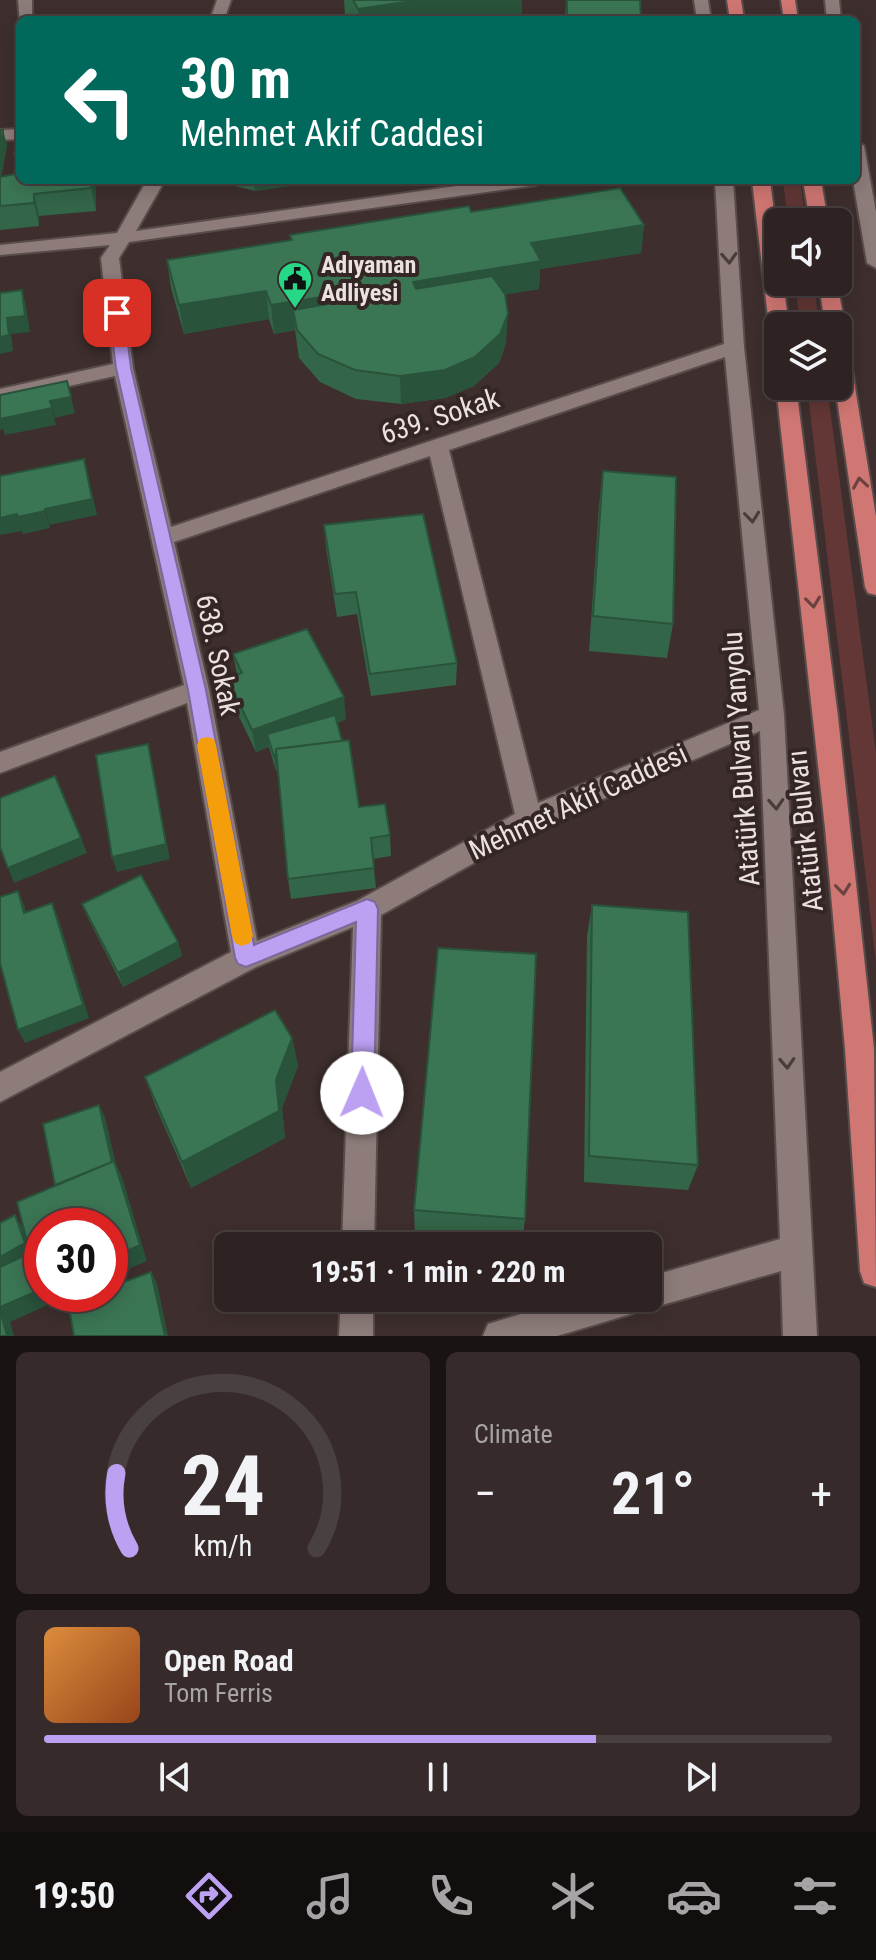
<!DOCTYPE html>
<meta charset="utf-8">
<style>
body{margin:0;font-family:"Roboto Condensed",sans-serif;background:#362b2a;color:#f1f3f6;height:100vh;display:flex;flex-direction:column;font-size:30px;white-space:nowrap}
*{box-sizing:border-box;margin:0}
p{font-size:26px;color:#a7a4a5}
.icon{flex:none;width:44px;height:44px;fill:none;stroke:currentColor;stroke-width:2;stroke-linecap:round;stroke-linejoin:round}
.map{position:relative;height:1336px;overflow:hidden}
.side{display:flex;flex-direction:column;gap:16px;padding:16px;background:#191313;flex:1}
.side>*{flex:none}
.banner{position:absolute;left:16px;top:16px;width:844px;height:168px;border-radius:12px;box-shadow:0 4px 20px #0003,0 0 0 2px #494040;background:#00695c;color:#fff;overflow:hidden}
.buttons{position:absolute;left:764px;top:208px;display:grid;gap:16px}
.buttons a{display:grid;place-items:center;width:88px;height:88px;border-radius:12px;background:#2e2322;box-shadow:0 4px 20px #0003,0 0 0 2px #494040;font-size:40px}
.speed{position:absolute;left:24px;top:1208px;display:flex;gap:16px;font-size:40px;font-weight:700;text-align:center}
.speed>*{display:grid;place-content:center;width:104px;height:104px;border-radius:50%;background:#2e2322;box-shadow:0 4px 20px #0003,0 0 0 2px #494040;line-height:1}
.speed .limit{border:12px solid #d22;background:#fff;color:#111}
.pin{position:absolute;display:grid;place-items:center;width:68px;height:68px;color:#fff;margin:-34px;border-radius:16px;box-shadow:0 4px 12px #0006}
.me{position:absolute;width:88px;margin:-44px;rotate:1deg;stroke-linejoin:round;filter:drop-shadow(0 0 6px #0008)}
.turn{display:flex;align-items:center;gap:28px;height:168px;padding:0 32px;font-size:36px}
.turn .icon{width:104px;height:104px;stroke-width:2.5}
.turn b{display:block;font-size:56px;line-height:68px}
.big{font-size:60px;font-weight:700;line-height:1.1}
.side .widget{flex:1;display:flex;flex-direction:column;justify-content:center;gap:12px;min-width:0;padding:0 28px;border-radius:12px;background:#362b2a}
.side .dial{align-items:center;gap:0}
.dial svg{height:208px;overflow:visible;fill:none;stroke:#494040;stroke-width:7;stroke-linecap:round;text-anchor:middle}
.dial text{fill:#f1f3f6;stroke:none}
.song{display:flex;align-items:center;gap:24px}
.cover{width:96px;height:96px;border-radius:12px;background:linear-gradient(135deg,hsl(30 70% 55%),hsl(20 70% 35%))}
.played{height:8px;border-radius:4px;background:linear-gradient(90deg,#bca0f2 70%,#494040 70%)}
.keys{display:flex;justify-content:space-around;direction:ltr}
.heat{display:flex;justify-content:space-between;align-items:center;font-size:44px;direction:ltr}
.side .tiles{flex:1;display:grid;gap:16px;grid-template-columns:1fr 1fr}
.widget:last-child{grid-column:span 2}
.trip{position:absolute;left:214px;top:1232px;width:448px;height:80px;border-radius:12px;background:#2e2322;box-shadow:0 4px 20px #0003,0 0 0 2px #494040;font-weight:700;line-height:80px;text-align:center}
.tab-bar{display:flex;height:128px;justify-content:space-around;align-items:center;background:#120e0e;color:#a7a4a5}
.tab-bar .icon{width:56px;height:56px}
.tab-bar .active{color:#bca0f2}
.tab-bar b{font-size:36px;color:#f1f3f6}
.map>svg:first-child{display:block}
.green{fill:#623735}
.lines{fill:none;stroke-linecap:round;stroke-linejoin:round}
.minor-casing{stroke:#584c4b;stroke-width:4}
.highway-casing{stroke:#584c4b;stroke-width:4}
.minor{fill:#8d7c7a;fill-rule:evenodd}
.highway{fill:#d07773;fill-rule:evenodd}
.wall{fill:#336548}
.shaded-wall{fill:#29533b}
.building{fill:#3b7654;stroke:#29533b;stroke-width:2}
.oneway{stroke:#4a3c3a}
.oneway2{stroke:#6b4240}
.route{fill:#bca0f2;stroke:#7a689d;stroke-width:2}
.slow{fill:#f59e0b}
.labels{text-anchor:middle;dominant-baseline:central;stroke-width:8;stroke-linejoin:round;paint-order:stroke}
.far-poi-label{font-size:24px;font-weight:bold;fill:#ebe1e0;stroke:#342625;text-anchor:start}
.street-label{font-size:28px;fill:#ebe1e0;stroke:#342625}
</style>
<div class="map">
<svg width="876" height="1336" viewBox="0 0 876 1336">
<rect width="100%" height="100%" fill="#3e2f2e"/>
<!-- green -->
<g class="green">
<polygon points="783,180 800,180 806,222 788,222"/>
<polygon points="795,282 814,282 819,326 800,326"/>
<polygon points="807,386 827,386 876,753 876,962"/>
</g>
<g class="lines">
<defs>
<g id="minor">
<polygon points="18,0 32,0 32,20 20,20 20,23"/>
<polygon points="217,0 231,0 224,20 210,20"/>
<polygon points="694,0 708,0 711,20 697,20"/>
<polygon points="825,0 839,0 841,20 827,20"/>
<polygon points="20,129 20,139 0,140 0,130"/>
<polygon points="856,141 864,146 876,212 876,268 867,263 853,180 856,180"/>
<path d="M147 180H165L136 231 499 180H545L536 185 129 242 119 258 133 368 171 527 724 344 715 180H733L744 347 784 715 817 1336H783L781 1271 648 1309 644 1308 631 1314 557 1336H483L488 1324 574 1298H648V1277L780 1239 760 731 538 827 381 915 374 1246H342L353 927 256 967 0 1102V1072L231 952 187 703 0 773V752L184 685 115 376 0 401V389L113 364 101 258 110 245 0 255V245L117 233ZM725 357 759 710 538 803 449 450ZM430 456 515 814 357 901 257 941 209 690 174 542Z"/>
<polygon points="341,1298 373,1298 373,1336 339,1336"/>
</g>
<g id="highway">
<polygon points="727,0 741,0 744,20 730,20"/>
<polygon points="781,0 795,0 798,20 784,20"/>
<polygon points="752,180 770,180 778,245 778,282 783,282 789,326 778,326 778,332 769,326"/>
<polygon points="803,180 821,180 828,222 810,222"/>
<polygon points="819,282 837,282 845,326 842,330 838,331 838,326 825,326"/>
<polygon points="838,338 848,344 876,517 876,595 868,593 865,587 835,386 838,386"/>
<polygon points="778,383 778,386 796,386 838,717 874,1049 876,1287 864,1283 860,1271 845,1049 825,828 776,386"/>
</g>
</defs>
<!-- minor casing -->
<use href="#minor" class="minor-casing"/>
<!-- highway casing -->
<use href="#highway" class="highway-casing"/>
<!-- minor -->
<use href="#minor" class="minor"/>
<!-- highway -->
<use href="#highway" class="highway"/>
</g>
<!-- wall -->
<g class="wall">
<polygon points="344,0 522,0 522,18 507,20 347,20 345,15"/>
<polygon points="566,0 640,0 641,20 565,20"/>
<polygon points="0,130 3,130 7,146 1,177 20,180 95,180 96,211 39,216 39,226 0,230"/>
<polygon points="20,136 20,162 16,162 14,154"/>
<polygon points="226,180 330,180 255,191 227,184"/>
<polygon points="471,212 644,225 641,253 540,269 539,289 505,294 506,343 499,363 474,386 445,398 401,404 356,399 320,382 299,358 295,330 274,334 269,319 184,334 171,288 167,260 291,240 290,235"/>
<polygon points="603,471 673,624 667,658 589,651 599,506"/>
<polygon points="324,525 457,663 456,685 371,696 357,614 337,617 326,548"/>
<polygon points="233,654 346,719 337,723 359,807 390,835 391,856 373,859 376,888 291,899 288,879 278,771 276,771 269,747 256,752 231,700 227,678 237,675"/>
<polygon points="82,904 178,942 182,956 123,987 88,918"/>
<polygon points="592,905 698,1165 688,1190 584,1182 587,936"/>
<polygon points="292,1038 298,1066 282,1108 285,1138 191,1188 155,1105 145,1077"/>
<polygon points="414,1210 525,1219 522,1243 415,1235"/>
</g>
<!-- shaded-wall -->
<g class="shaded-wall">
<polygon points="419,0 522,0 522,18 507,20 359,20 358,9"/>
<polygon points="3,130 7,146 0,182 0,146"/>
<polygon points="91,180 95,180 96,211 91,188"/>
<polygon points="254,180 330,180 255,191"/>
<polygon points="34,194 39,216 39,226 34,203"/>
<polygon points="644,225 641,253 540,269 539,289 413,310 413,282 531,243"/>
<polygon points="371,289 372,317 293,310 295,330 274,334 271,305"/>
<polygon points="22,290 26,306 30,332 11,334 13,351 0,354 0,337 7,318"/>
<polygon points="266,291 269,319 184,334 179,305"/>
<polygon points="508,314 506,343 499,363 474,386 445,398 401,404 400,376"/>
<polygon points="67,381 75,413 55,418 50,401"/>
<polygon points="52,408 56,425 5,435 3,429 0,430 0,416"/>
<polygon points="84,459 97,515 49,525 45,509"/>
<polygon points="45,511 50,528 23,534 22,531 0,535 0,518 17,514"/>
<polygon points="344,697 346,719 271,746 267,734 269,747 256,752 252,730"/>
<polygon points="148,744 170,859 117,872 112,857"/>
<polygon points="274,756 344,760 276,771"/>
<polygon points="81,838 87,853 14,883 8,868"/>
<polygon points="18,891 24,905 31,928 24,913"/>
<polygon points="52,903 58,917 89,1018 25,1043 18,1030"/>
<polygon points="178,942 182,956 123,987 118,973"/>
<polygon points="292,1038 298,1066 282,1108 285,1138 191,1188 182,1162 276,1080"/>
<polygon points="99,1105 105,1117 116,1164 122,1177 147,1261 110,1277 110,1259 61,1197"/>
<polygon points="15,1215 22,1226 33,1254 0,1272 0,1257"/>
<polygon points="151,1272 157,1283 168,1336 165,1336"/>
<polygon points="42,1289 42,1294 72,1294 10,1322 14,1336 7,1336 0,1307"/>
</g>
<!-- building -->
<g class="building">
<polygon points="353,0 419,0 358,9"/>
<polygon points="567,0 640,0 641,20 567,20"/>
<polygon points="499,14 503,20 460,20"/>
<polygon points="0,130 3,130 0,146"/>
<polygon points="18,136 20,136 20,154 14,154"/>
<polygon points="20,173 20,180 91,180 91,188 34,194 34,203 0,206 0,177"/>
<polygon points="620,188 644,225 531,243 541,261 413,282 416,289 492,276 505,294 508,314 500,334 475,357 445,370 400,376 355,370 318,354 297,330 293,310 374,296 371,289 271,305 266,291 179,305 167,260 292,240 290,235 469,206 471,212"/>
<polygon points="22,290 25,316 7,318 9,335 0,337 0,293"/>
<polygon points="67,381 71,397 50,401 52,408 0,419 0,395"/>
<polygon points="84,459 92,499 45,509 45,511 18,517 17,514 0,518 0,476"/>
<polygon points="603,471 676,477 673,624 593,616"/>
<polygon points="423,514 457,663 370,674 356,592 335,594 324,525"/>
<polygon points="307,629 344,697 252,730 227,678 242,673 233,654"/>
<polygon points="335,715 342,741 276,749 276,755 274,756 267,734"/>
<polygon points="349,740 359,807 385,804 390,835 371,838 374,868 288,879 276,749"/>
<polygon points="148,744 166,844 112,857 96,755"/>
<polygon points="55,776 81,838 8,868 0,847 0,798"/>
<polygon points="141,875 178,942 118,973 82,904"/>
<polygon points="18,891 24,913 52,903 83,1005 18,1030 0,963 0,897"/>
<polygon points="592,905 688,912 698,1165 589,1156"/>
<polygon points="438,948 536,954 525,1219 414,1210"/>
<polygon points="275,1010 292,1038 276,1080 279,1111 182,1162 145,1077"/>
<polygon points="99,1105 112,1162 55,1185 43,1124"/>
<polygon points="114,1161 140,1245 110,1259 110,1226 42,1226 42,1289 0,1307 0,1267 30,1253 17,1202"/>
<polygon points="15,1215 25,1243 0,1257 0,1223"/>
<polygon points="151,1272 165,1336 74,1336 68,1303 92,1294 110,1294 110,1287"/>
<polygon points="0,1310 7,1336 0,1336"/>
</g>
<!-- one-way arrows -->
<defs><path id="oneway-chevron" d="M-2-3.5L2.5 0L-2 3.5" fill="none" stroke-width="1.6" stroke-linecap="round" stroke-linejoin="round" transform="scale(2)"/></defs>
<g class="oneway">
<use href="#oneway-chevron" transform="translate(729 258) rotate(87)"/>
<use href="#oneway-chevron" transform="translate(752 517) rotate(84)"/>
<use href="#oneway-chevron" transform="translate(776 804) rotate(87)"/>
<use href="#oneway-chevron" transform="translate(787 1063) rotate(87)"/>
</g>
<g class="oneway2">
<use href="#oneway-chevron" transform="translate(860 483) rotate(-99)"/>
<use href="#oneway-chevron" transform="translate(813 602) rotate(83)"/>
<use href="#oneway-chevron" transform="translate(843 889) rotate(84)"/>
</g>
<!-- route -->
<polygon class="route" points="117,308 124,313 131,368 206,690 254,945 367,899 375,902 378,909 374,1093 370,1100 362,1104 354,1100 351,1093 356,922 246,967 238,964 235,958 188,690 116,368 109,313"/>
<!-- slow -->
<polygon class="slow" points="207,737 214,739 216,745 253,936 250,943 242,946 235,943 232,936 197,745 200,739"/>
<!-- icons -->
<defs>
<symbol id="civic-pin" viewBox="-11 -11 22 30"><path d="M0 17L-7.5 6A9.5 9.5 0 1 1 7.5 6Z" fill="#26d886" stroke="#342625"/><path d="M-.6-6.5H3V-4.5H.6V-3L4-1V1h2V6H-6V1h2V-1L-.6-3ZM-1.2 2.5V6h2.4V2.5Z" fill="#111"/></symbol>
</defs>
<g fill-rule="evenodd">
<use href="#civic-pin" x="275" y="259" width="40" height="54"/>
</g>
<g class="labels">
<!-- far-poi labels -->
<g class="far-poi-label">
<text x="321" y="265">Adıyaman<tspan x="321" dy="28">Adliyesi</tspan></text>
</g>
<!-- street labels -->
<g class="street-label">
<text transform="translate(440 416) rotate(-18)">639. Sokak</text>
<text transform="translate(218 655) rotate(78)">638. Sokak</text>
<text transform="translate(741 759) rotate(-94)">Atatürk Bulvarı Yanyolu</text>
<text transform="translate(578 802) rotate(-25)">Mehmet Akif Caddesi</text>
<text transform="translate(805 831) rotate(-96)">Atatürk Bulvarı</text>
</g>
</g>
</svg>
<div class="buttons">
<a><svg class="icon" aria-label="sound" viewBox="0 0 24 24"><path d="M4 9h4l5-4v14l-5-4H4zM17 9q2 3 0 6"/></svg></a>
<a><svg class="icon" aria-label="layers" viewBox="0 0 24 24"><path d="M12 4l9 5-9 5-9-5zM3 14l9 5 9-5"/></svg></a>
</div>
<div class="speed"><div class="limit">30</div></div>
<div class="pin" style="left:117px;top:313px;background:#d93025"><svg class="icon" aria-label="arrive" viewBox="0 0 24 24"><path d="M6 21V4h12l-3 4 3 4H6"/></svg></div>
<svg class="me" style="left:362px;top:1093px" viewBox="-20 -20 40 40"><circle r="19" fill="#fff"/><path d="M0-13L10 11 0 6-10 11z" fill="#bca0f2"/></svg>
<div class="trip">19:51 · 1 min · 220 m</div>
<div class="banner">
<div class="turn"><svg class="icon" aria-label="left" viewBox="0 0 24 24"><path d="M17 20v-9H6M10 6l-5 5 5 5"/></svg><div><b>30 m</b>Mehmet Akif Caddesi</div></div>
</div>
</div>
<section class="side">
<div class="tiles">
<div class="widget dial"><svg viewBox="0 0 100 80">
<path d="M14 69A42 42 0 1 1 86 69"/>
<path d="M14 69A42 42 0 0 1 9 40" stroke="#bca0f2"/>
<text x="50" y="56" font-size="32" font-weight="700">24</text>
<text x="50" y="72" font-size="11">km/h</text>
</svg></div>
<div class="widget"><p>Climate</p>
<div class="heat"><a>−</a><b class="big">21°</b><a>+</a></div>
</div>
<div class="widget">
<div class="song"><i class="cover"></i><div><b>Open Road</b><p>Tom Ferris</p></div></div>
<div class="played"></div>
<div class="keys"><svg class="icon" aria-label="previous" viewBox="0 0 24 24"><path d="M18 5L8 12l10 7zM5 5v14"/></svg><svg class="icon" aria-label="pause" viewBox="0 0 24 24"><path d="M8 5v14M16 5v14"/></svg><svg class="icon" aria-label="next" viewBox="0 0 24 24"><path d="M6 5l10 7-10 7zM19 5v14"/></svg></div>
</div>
</div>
</section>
<nav class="tab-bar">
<b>19:50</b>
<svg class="icon active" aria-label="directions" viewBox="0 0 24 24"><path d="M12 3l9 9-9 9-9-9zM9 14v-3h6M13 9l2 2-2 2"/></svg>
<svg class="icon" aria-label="music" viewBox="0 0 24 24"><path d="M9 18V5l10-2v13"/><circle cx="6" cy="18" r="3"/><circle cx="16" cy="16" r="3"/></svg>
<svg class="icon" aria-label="phone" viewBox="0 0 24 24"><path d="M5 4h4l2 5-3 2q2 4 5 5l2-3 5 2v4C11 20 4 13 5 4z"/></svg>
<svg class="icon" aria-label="climate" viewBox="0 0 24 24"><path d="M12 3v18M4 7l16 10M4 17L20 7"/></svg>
<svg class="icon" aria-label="car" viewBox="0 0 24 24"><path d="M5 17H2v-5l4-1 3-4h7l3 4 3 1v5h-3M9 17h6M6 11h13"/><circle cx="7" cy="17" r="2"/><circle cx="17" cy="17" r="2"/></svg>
<svg class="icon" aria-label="filters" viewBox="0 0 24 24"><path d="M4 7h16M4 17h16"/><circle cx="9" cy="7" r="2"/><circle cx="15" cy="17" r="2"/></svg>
</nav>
